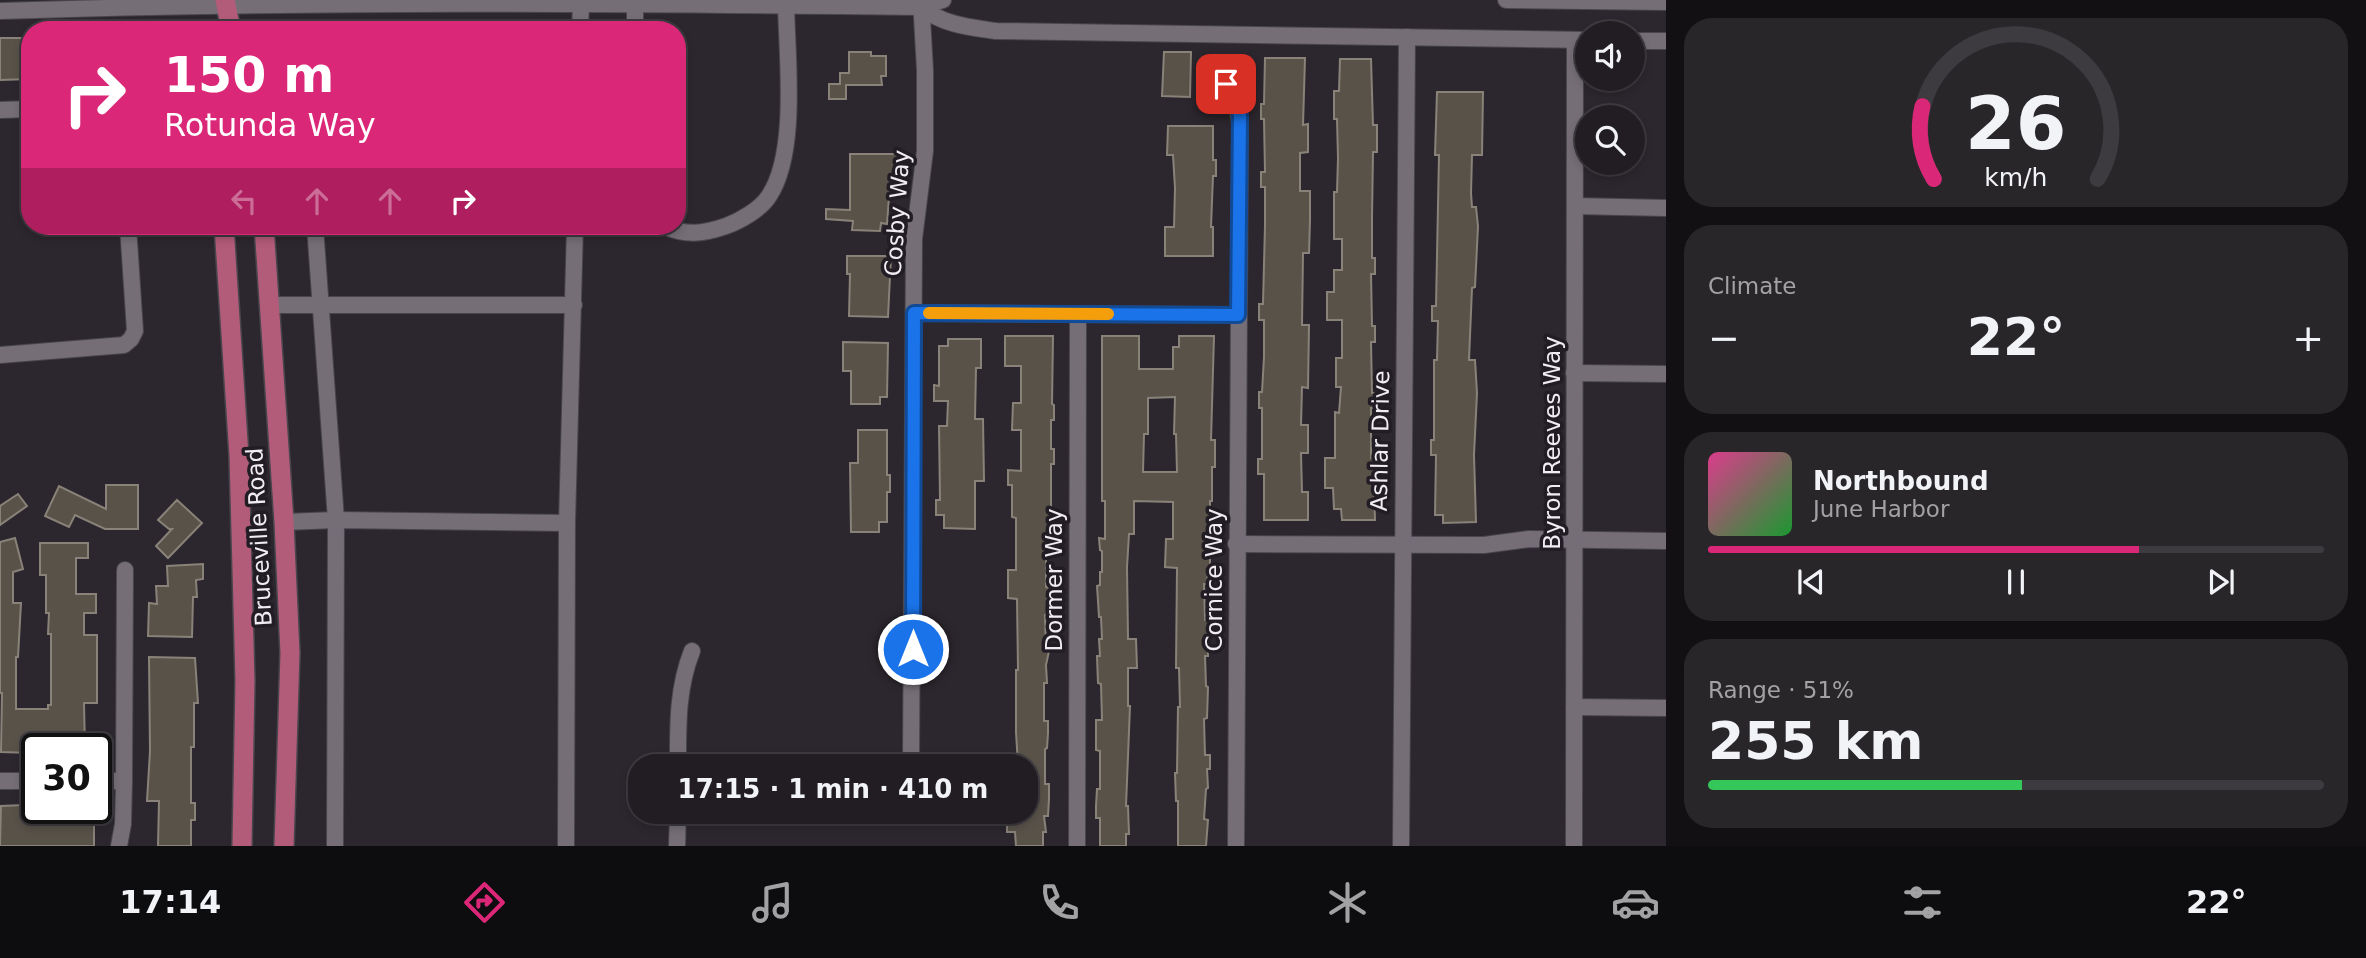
<!DOCTYPE html>
<meta charset="utf-8">
<style>
body{margin:0;font-family:"DejaVu Sans",sans-serif;background:#29262a;color:#f1f3f6;height:100vh;display:flex;flex-direction:column;font-size:26px;white-space:nowrap}
*{box-sizing:border-box;margin:0}
p{font-size:23px;color:#a2a2a5}
.icon{flex:none;width:38px;height:38px;fill:none;stroke:currentColor;stroke-width:2;stroke-linecap:round;stroke-linejoin:round}
.map{position:relative;flex:1;overflow:hidden}
.details{display:flex;flex-direction:column;gap:18px;padding:18px;background:#121013;width:700px}
.details>*{flex:none}
.top-card{position:absolute;left:21px;top:21px;width:665px;height:214px;border-radius:28px;box-shadow:0 4px 10px #0003,0 0 0 2px #3e3b40;background:#db2777;color:#fff;overflow:hidden}
.fabs{position:absolute;left:1575px;top:21px;display:grid;gap:14px}
.fabs a{display:grid;place-items:center;width:70px;height:70px;border-radius:50%;background:#211d22;box-shadow:0 4px 10px #0003,0 0 0 2px #3e3b40;font-size:35px}
.speed{position:absolute;left:21px;top:733px;display:flex;gap:14px;font-size:35px;font-weight:700;text-align:center}
.speed>*{display:grid;place-content:center;width:91px;height:91px;border-radius:50%;background:#211d22;box-shadow:0 4px 10px #0003,0 0 0 2px #3e3b40;line-height:1}
.speed .limit{border:4px solid #111;border-radius:10px;background:#fff;color:#111}
.pin{position:absolute;display:grid;place-items:center;width:60px;height:60px;color:#fff;margin:-30px;border-radius:14px;box-shadow:0 4px 10px #0006}
.me{position:absolute;width:77px;margin:-38px;rotate:0deg;stroke-linejoin:round;filter:drop-shadow(0 0 5px #0008)}
.turn{display:flex;align-items:center;gap:24px;height:147px;padding:0 28px;font-size:32px}
.turn .icon{width:91px;height:91px;stroke-width:2.5}
.turn b{display:block;font-size:49px;line-height:60px}
.lanes{display:flex;align-items:center;height:66px;padding:0 28px;background:#0003;justify-content:center;gap:35px;direction:ltr}
.lanes .off{opacity:.35}
.big{font-size:52px;font-weight:800;line-height:1.1}
.details .tile{flex:1;display:flex;flex-direction:column;justify-content:center;gap:10px;min-width:0;padding:0 24px;border-radius:28px;background:#29262a}
.details .dial{align-items:center;gap:0}
.dial svg{height:182px;overflow:visible;fill:none;stroke:#3e3b40;stroke-width:7;stroke-linecap:round;text-anchor:middle}
.dial text{fill:#f1f3f6;stroke:none}
.song{display:flex;align-items:center;gap:21px}
.cover{width:84px;height:84px;border-radius:10px;background:linear-gradient(135deg,hsl(330 70% 55%),hsl(130 70% 35%))}
.played{height:7px;border-radius:4px;background:linear-gradient(90deg,#db2777 70%,#3e3b40 70%)}
.keys{display:flex;justify-content:space-around;direction:ltr}
.heat{display:flex;justify-content:space-between;align-items:center;font-size:38px;direction:ltr}
.charge{height:10px;border-radius:5px;background:linear-gradient(90deg,#34c759 51%,#3e3b40 0)}
.trip{position:absolute;left:628px;top:754px;width:410px;height:70px;border-radius:28px;background:#211d22;box-shadow:0 4px 10px #0003,0 0 0 2px #3e3b40;font-weight:800;line-height:70px;text-align:center}
.tab-bar{display:flex;height:112px;justify-content:space-around;align-items:center;background:#0d0c0e;color:#a2a2a5}
.tab-bar .icon{width:49px;height:49px}
.tab-bar .current{color:#db2777}
.tab-bar b{font-size:32px;color:#f1f3f6}
main{display:flex;flex:1;min-height:0}
.map>svg:first-child{display:block}
.building{fill:#585249;stroke:#898279;stroke-width:2;fill-rule:evenodd}
.lines{fill:none;stroke-linecap:round;stroke-linejoin:round}
.minor-casing{stroke:#49454c;stroke-width:18}
.major-casing{stroke:#49454c;stroke-width:22}
.minor{stroke:#756e77;stroke-width:16}
.major{stroke:#b35c79;stroke-width:19}
.route-casing{stroke:#114b97;stroke-width:18}
.route{stroke:#1a73e8;stroke-width:12}
.slow{stroke:#f59e0b;stroke-width:12}
.labels{text-anchor:middle;dominant-baseline:central;stroke-width:7;stroke-linejoin:round;paint-order:stroke}
.street-label{font-size:23px;fill:#f0ecf2;stroke:#221d25}
</style>
<main>
<div class="map">
<svg width="1666" height="846" viewBox="0 0 1666 846">
<rect width="100%" height="100%" fill="#2c272e"/>
<!-- building -->
<g class="building">
<polygon points="0,38 30,38 30,79 0,80"/>
<polygon points="849,52 871,52 871,56 886,56 886,76 881,76 882,85 846,85 846,99 829,99 829,84 840,84 840,73 849,73"/>
<polygon points="1164,52 1191,52 1190,97 1162,96"/>
<polygon points="1265,58 1305,58 1303,125 1308,124 1308,152 1300,153 1300,191 1310,191 1310,220 1309,253 1303,253 1302,325 1309,325 1308,388 1302,387 1301,425 1308,425 1308,453 1301,453 1302,492 1308,492 1308,520 1264,520 1264,474 1258,474 1258,459 1262,459 1262,408 1259,408 1259,392 1262,392 1264,357 1264,320 1259,320 1259,304 1263,304 1265,225 1265,187 1261,187 1261,172 1265,172 1264,119 1261,119 1261,104 1264,104"/>
<polygon points="1340,59 1371,59 1373,125 1377,125 1377,152 1373,152 1372,218 1372,258 1375,258 1375,274 1371,274 1372,326 1375,326 1375,342 1371,342 1372,393 1375,393 1375,408 1371,408 1371,458 1373,458 1375,520 1342,520 1341,509 1334,509 1333,488 1325,488 1325,458 1335,458 1335,412 1339,413 1341,387 1336,387 1336,358 1342,358 1342,320 1327,320 1327,292 1334,292 1334,270 1342,270 1342,239 1334,239 1334,192 1337,192 1338,158 1337,119 1334,119 1334,91 1339,91"/>
<polygon points="1437,92 1483,92 1482,155 1472,155 1471,193 1472,207 1476,207 1478,226 1475,287 1472,288 1469,360 1475,360 1477,393 1474,455 1476,522 1443,523 1443,515 1435,515 1436,455 1431,455 1431,440 1434,440 1434,360 1437,360 1438,321 1432,321 1432,306 1436,306 1439,155 1435,155"/>
<polygon points="1168,126 1213,126 1213,160 1216,160 1216,176 1213,176 1211,227 1213,227 1213,256 1165,256 1165,227 1174,227 1175,188 1173,155 1167,155"/>
<polygon points="850,154 898,154 898,183 890,183 887,224 881,223 880,231 852,230 853,221 826,219 826,209 850,210"/>
<polygon points="847,256 891,256 888,317 849,316 850,274 847,274"/>
<polygon points="1005,336 1053,336 1052,404 1054,405 1054,420 1051,420 1051,449 1054,449 1054,464 1051,464 1051,531 1049,531 1048,552 1046,552 1046,587 1049,588 1048,599 1047,599 1048,615 1045,615 1046,651 1049,651 1046,665 1047,683 1044,683 1044,721 1048,721 1048,733 1047,748 1045,749 1045,784 1049,784 1049,799 1048,816 1044,816 1046,832 1043,832 1043,846 1016,846 1015,832 1007,832 1007,812 1026,812 1026,765 1018,765 1016,732 1016,670 1018,670 1017,599 1008,598 1008,570 1016,570 1016,518 1012,517 1012,485 1008,485 1008,470 1021,471 1021,430 1012,430 1013,403 1021,403 1021,366 1005,366"/>
<path d="M1102 336H1139V369H1173V347H1179V336H1214L1211 440H1215V467H1212V501H1210V569H1208L1207 584H1204L1205 620H1211V634H1207L1208 656H1205L1206 686 1208 687 1207 718 1204 719 1205 755H1210V769H1207L1208 788 1206 789 1204 819 1208 820 1206 846H1178V801H1176L1175 773H1177L1178 707H1180L1179 668H1176L1177 568 1165 567 1166 539H1173V502L1134 501V534H1129L1127 567 1128 639H1136L1137 668H1128V706H1130L1126 806H1128L1129 834H1126V846H1100V818H1096V806L1097 789H1100V751L1096 750V720H1102L1101 684 1098 683 1097 656H1100L1099 639H1102L1101 617H1099L1098 601 1097 586 1100 585V572H1102V551L1100 550 1099 538 1105 539V501H1102ZM1175 397 1174 434H1176L1177 472H1143L1144 434H1148V398Z"/>
<polygon points="948,339 981,339 981,368 976,368 975,419 983,419 984,481 975,481 975,529 944,528 944,515 936,515 936,500 940,500 939,426 947,426 948,401 934,401 934,385 939,386 939,346 948,346"/>
<polygon points="843,342 888,343 887,397 880,397 880,404 851,404 851,371 843,371"/>
<polygon points="858,430 887,430 887,475 890,475 890,492 887,492 887,522 879,522 879,532 851,532 850,463 858,463"/>
<polygon points="106,485 138,485 138,529 105,529 75,515 69,527 45,516 59,486 106,509"/>
<polygon points="18,494 27,506 0,525 0,506"/>
<polygon points="177,500 202,523 168,558 156,546 172,529 169,529 158,520"/>
<polygon points="15,538 23,569 13,572 13,603 21,603 18,657 16,657 16,709 48,709 48,705 51,705 51,634 48,634 49,613 46,613 46,575 40,575 40,543 88,543 88,558 76,558 76,594 96,594 96,613 84,613 84,635 97,635 97,703 84,703 85,749 32,749 32,753 1,752 2,693 0,693 0,542"/>
<polygon points="203,564 203,579 196,580 197,597 193,597 192,637 148,636 149,603 157,604 156,586 168,586 167,566"/>
<polygon points="149,657 195,658 198,703 194,703 194,747 191,747 191,803 195,803 195,820 191,820 191,846 158,846 159,801 147,801 150,751"/>
<polygon points="25,805 37,805 37,808 94,808 94,846 0,846 1,806"/>
</g>
<g class="lines">
<defs>
<g id="minor">
<polyline points="1506,0 1666,2"/>
<path d="M921 7C943 25 969 27 996 31L1587 40"/>
<path d="M0 11C307 1 614 3 921 7L943 0"/>
<polyline points="580,30 581,3"/>
<polyline points="635,30 635,3"/>
<polyline points="1633,41 1666,41"/>
<polyline points="1226,84 1236,100 1240,124 1236,846"/>
<polyline points="0,110 30,109"/>
<polyline points="1575,206 1666,208"/>
<polyline points="315,226 336,520 335,846"/>
<path d="M664 226C686 236 703 234 726 226 740 221 761 209 769 196 798 153 787 57 786 5"/>
<polyline points="269,305 574,305"/>
<polyline points="914,313 1238,315"/>
<polyline points="0,355 124,345 131,339 135,331 128,226"/>
<polyline points="1574,373 1666,374"/>
<polyline points="284,522 336,520 567,523"/>
<polyline points="1236,544 1484,545 1529,539 1666,541"/>
<polyline points="1574,707 1666,708"/>
<path d="M678 766C678 726 677 689 692 651"/>
<polyline points="911,766 914,239 925,151 925,70 921,0"/>
<polyline points="0,781 37,781"/>
<polyline points="96,781 124,781"/>
<polyline points="119,846 123,824 124,781 125,570"/>
<polyline points="566,846 567,523 575,226"/>
<polyline points="677,846 678,812"/>
<polyline points="1077,846 1078,314"/>
<polyline points="1401,846 1407,37"/>
<polyline points="1574,846 1575,40"/>
</g>
<g id="major">
<polyline points="225,0 231,30"/>
<polyline points="224,226 239,456 245,681 242,846"/>
<polyline points="264,226 284,522 290,653 284,846"/>
</g>
</defs>
<!-- minor casing -->
<use href="#minor" class="minor-casing"/>
<!-- major casing -->
<use href="#major" class="major-casing"/>
<!-- minor -->
<use href="#minor" class="minor"/>
<!-- major -->
<use href="#major" class="major"/>
</g>
<g class="lines">
<defs>
<polyline id="route" points="913,649 914,313 1238,315 1240,116 1236,100 1226,84"/>
</defs>
<!-- route casing -->
<use href="#route" class="route-casing"/>
<!-- route -->
<use href="#route" class="route"/>
<!-- slow -->
<polyline class="slow" points="929,313 1108,314"/>
</g>
<g class="labels">
<!-- street labels -->
<g class="street-label">
<text transform="translate(897 213) rotate(-86)">Cosby Way</text>
<text transform="translate(1380 441) rotate(-89)">Ashlar Drive</text>
<text transform="translate(1552 443) rotate(-90)">Byron Reeves Way</text>
<text transform="translate(259 537) rotate(-93)">Bruceville Road</text>
<text transform="translate(1054 580) rotate(-90)">Dormer Way</text>
<text transform="translate(1214 580) rotate(-90)">Cornice Way</text>
</g>
</g>
</svg>
<div class="fabs">
<a><svg class="icon" aria-label="sound" viewBox="0 0 24 24"><path d="M4 9h4l5-4v14l-5-4H4zM17 9q2 3 0 6"/></svg></a>
<a><svg class="icon" aria-label="search" viewBox="0 0 24 24"><circle cx="10" cy="10" r="6"/><path d="M15 15l6 6"/></svg></a>
</div>
<div class="speed"><div class="limit">30</div></div>
<div class="pin" style="left:1226px;top:84px;background:#d93025"><svg class="icon" aria-label="arrive" viewBox="0 0 24 24"><path d="M6 21V4h12l-3 4 3 4H6"/></svg></div>
<svg class="me" style="left:913px;top:649px" viewBox="-20 -20 40 40"><circle r="17" fill="#1a73e8" stroke="#fff" stroke-width="3"/><path d="M0-11L8 9 0 5-8 9z" fill="#fff"/></svg>
<div class="trip">17:15 · 1 min · 410 m</div>
<div class="top-card">
<div class="turn"><svg class="icon" aria-label="right" viewBox="0 0 24 24"><path d="M7 20v-9h11M14 6l5 5-5 5"/></svg><div><b>150 m</b>Rotunda Way</div></div>
<div class="lanes"><svg class="icon off" aria-label="left" viewBox="0 0 24 24"><path d="M17 20v-9H6M10 6l-5 5 5 5"/></svg><svg class="icon off" aria-label="ahead" viewBox="0 0 24 24"><path d="M12 20V5M6 11l6-6 6 6"/></svg><svg class="icon off" aria-label="ahead" viewBox="0 0 24 24"><path d="M12 20V5M6 11l6-6 6 6"/></svg><svg class="icon" aria-label="right" viewBox="0 0 24 24"><path d="M7 20v-9h11M14 6l5 5-5 5"/></svg></div>
</div>
</div>
<section class="details">
<div class="tile dial"><svg viewBox="0 0 100 80">
<path d="M14 69A42 42 0 1 1 86 69"/>
<path d="M14 69A42 42 0 0 1 9 37" stroke="#db2777"/>
<text x="50" y="56" font-size="32" font-weight="700">26</text>
<text x="50" y="72" font-size="11">km/h</text>
</svg></div>
<div class="tile"><p>Climate</p>
<div class="heat"><a>−</a><b class="big">22°</b><a>+</a></div>
</div>
<div class="tile">
<div class="song"><i class="cover"></i><div><b>Northbound</b><p>June Harbor</p></div></div>
<div class="played"></div>
<div class="keys"><svg class="icon" aria-label="previous" viewBox="0 0 24 24"><path d="M18 5L8 12l10 7zM5 5v14"/></svg><svg class="icon" aria-label="pause" viewBox="0 0 24 24"><path d="M8 5v14M16 5v14"/></svg><svg class="icon" aria-label="next" viewBox="0 0 24 24"><path d="M6 5l10 7-10 7zM19 5v14"/></svg></div>
</div>
<div class="tile"><p>Range · 51%</p><b class="big">255 km</b><div class="charge"></div></div>
</section>
</main>
<nav class="tab-bar">
<b>17:14</b>
<svg class="icon current" aria-label="directions" viewBox="0 0 24 24"><path d="M12 3l9 9-9 9-9-9zM9 14v-3h6M13 9l2 2-2 2"/></svg>
<svg class="icon" aria-label="music" viewBox="0 0 24 24"><path d="M9 18V5l10-2v13"/><circle cx="6" cy="18" r="3"/><circle cx="16" cy="16" r="3"/></svg>
<svg class="icon" aria-label="phone" viewBox="0 0 24 24"><path d="M5 4h4l2 5-3 2q2 4 5 5l2-3 5 2v4C11 20 4 13 5 4z"/></svg>
<svg class="icon" aria-label="climate" viewBox="0 0 24 24"><path d="M12 3v18M4 7l16 10M4 17L20 7"/></svg>
<svg class="icon" aria-label="car" viewBox="0 0 24 24"><path d="M5 17H2v-5l4-1 3-4h7l3 4 3 1v5h-3M9 17h6M6 11h13"/><circle cx="7" cy="17" r="2"/><circle cx="17" cy="17" r="2"/></svg>
<svg class="icon" aria-label="filters" viewBox="0 0 24 24"><path d="M4 7h16M4 17h16"/><circle cx="9" cy="7" r="2"/><circle cx="15" cy="17" r="2"/></svg>
<b>22°</b>
</nav>
